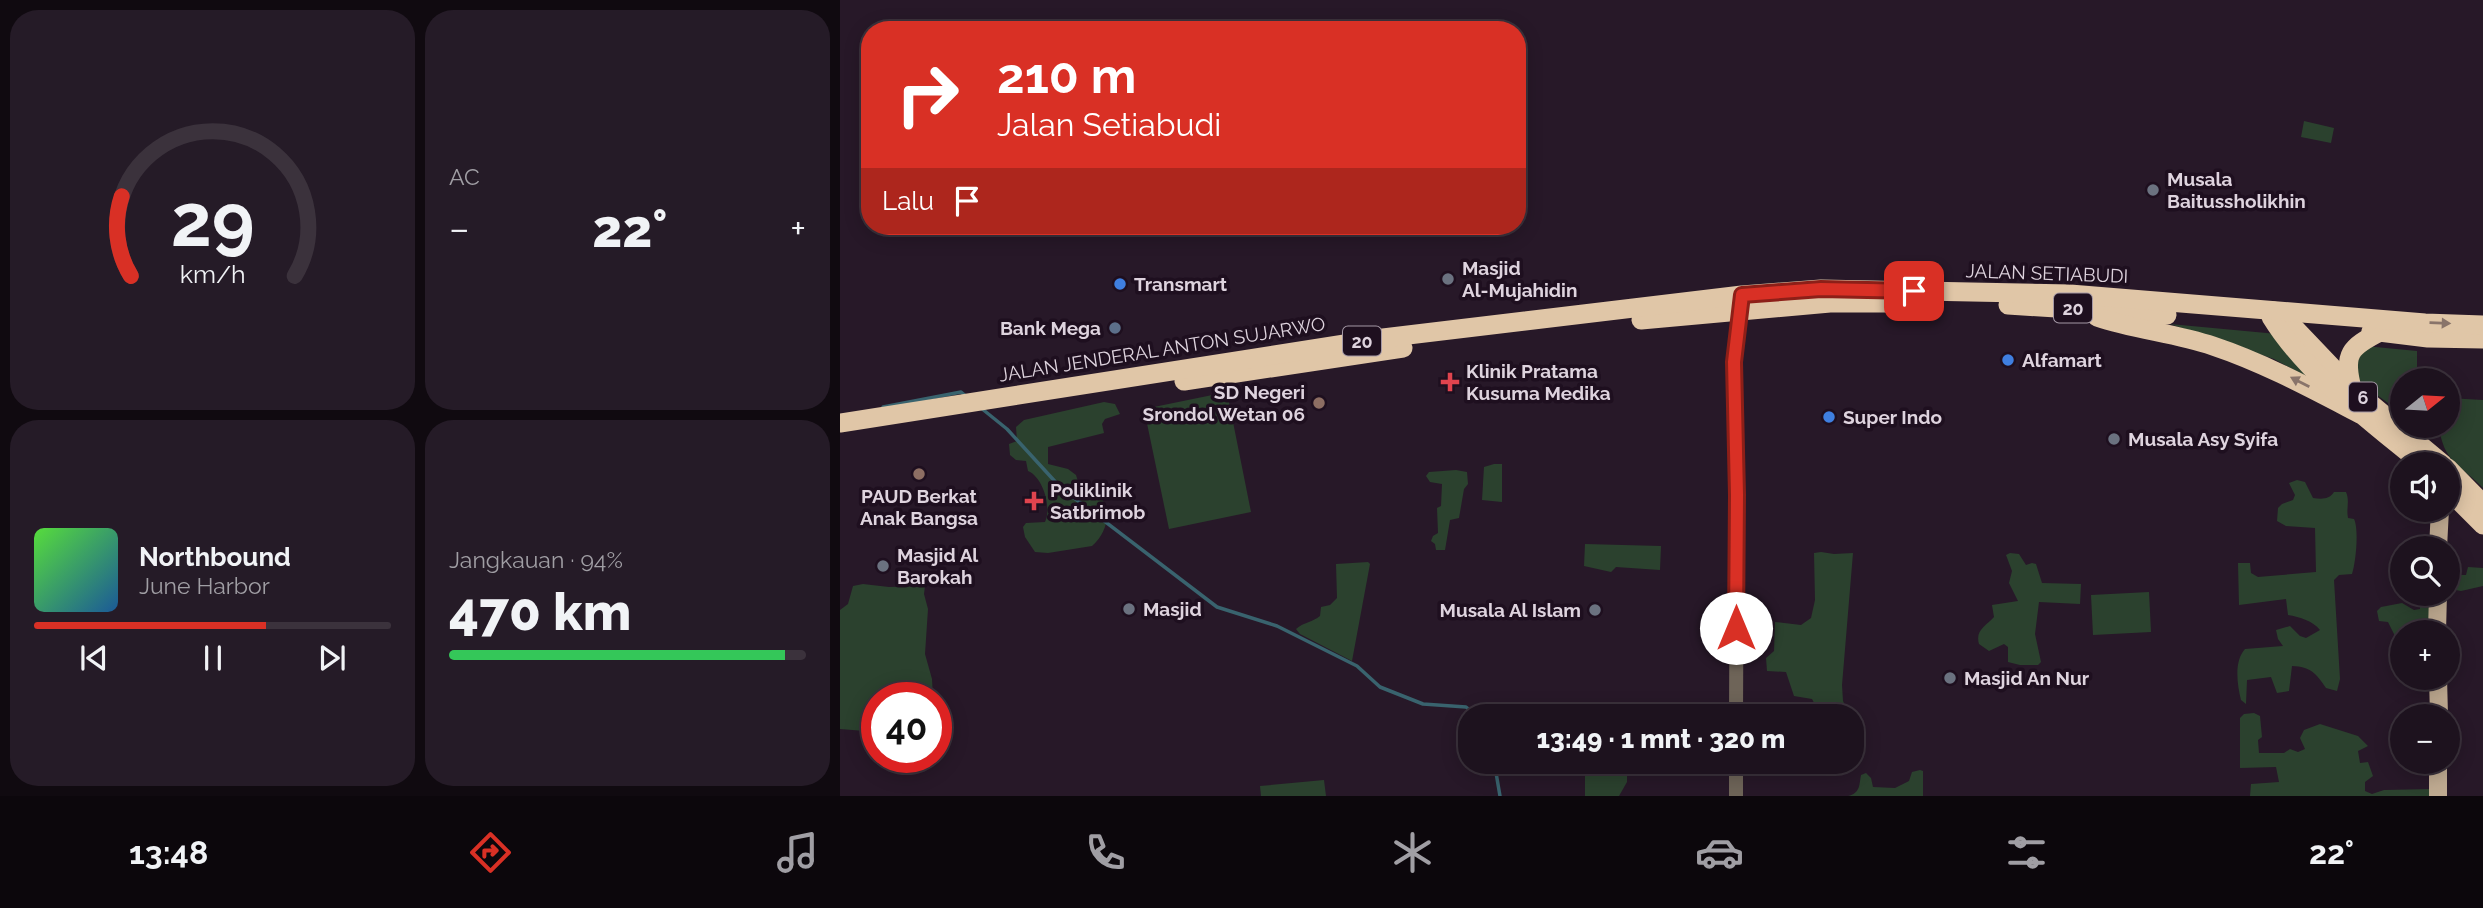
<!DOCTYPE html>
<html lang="id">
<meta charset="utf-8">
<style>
body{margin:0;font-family:Raleway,sans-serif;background:#251b27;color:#f1f3f6;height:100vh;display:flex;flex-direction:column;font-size:26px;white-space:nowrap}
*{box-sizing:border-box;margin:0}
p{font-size:23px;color:#a09ea4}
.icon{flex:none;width:38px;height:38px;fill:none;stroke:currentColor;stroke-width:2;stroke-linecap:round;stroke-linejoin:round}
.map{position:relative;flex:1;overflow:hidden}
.panel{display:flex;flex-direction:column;gap:10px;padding:10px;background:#100a10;width:840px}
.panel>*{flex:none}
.top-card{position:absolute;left:21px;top:21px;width:665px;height:214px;border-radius:28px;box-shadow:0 4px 18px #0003,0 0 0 2px #3b323c;background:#d93025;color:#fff;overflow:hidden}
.needle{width:46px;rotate:72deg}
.tools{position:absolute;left:1550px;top:368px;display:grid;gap:14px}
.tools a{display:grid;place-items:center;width:70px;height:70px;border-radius:50%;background:#1d121e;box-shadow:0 4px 18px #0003,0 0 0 2px #3b323c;font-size:35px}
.speed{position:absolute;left:21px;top:682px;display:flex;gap:14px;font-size:35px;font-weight:700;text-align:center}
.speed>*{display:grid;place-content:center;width:91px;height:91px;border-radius:50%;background:#1d121e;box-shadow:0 4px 18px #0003,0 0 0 2px #3b323c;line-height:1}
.speed .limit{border:10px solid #d22;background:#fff;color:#111}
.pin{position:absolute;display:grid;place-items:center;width:60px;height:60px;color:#fff;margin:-30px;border-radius:14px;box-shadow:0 4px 10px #0006}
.me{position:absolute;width:77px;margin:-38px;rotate:0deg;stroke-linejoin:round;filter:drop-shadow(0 0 5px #0008)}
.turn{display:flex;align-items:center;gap:24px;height:147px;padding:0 21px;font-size:32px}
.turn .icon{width:91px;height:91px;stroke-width:2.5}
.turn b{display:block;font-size:49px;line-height:60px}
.then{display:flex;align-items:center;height:66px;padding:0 21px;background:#0003;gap:14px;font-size:26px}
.big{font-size:52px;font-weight:800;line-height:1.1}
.panel .card{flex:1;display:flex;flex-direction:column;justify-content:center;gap:10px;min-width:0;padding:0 24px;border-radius:28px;background:#251b27}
.panel .dial{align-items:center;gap:0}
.dial svg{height:182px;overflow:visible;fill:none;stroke:#3b323c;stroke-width:7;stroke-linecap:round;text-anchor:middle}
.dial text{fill:#f1f3f6;stroke:none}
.song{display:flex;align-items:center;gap:21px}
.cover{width:84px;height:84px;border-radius:10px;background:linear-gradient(135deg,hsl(110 70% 55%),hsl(210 70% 35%))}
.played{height:7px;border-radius:4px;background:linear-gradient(90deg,#d93025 65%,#3b323c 65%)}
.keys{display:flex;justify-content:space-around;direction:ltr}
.heat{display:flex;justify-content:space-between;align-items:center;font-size:38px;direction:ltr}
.charge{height:10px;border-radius:5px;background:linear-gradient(90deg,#34c759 94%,#3b323c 0)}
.panel .tiles{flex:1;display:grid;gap:10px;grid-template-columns:repeat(2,1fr)}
.trip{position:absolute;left:618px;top:704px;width:406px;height:70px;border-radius:28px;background:#1d121e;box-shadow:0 4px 18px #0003,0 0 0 2px #3b323c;font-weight:800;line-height:70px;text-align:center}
.tab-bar{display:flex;height:112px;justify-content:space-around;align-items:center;background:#0c070c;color:#a09ea4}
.tab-bar .icon{width:49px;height:49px}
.tab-bar .active{color:#d93025}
.tab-bar b{font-size:32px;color:#f1f3f6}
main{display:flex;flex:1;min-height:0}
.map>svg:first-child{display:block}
.green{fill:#2b412e}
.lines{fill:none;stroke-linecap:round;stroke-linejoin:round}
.stream{stroke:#39636e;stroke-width:3.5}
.minor{stroke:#6e6458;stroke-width:14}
.major{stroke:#bfaa91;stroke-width:18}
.highway{stroke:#e0c6a7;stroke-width:19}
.oneway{fill:#89746a}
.route-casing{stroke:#8d1f18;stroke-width:18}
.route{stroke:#d93025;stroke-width:12}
.worship-dot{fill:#6b7280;stroke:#1e0f1f;stroke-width:2.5}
.shop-dot{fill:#3f7fe0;stroke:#1e0f1f;stroke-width:2.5}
.service-dot{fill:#5c6f8a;stroke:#1e0f1f;stroke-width:2.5}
.health-dot{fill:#e0444e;stroke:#1e0f1f;stroke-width:2.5}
.education-dot{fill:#8d6e63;stroke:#1e0f1f;stroke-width:2.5}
.labels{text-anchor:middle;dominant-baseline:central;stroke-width:7;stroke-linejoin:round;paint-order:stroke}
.shield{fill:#1e0f1f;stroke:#a498a5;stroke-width:2}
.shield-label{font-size:18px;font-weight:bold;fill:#ded3de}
.poi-label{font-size:19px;font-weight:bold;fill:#ded3de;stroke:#1e0f1f;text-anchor:start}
.street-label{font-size:19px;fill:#ded3de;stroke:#1e0f1f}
</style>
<main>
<section class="panel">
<div class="tiles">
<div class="card dial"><svg viewBox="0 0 100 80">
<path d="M14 69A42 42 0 1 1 86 69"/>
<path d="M14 69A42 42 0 0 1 10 34" stroke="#d93025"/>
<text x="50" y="56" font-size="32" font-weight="700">29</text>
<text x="50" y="72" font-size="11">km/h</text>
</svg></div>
<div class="card"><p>AC</p>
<div class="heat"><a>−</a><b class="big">22°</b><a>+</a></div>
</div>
<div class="card">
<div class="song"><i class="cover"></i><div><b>Northbound</b><p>June Harbor</p></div></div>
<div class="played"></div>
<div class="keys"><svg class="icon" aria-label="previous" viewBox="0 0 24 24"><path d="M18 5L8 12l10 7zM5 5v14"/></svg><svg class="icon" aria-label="pause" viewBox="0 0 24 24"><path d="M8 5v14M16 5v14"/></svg><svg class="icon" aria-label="next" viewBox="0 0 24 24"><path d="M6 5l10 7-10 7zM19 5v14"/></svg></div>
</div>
<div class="card"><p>Jangkauan · 94%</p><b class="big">470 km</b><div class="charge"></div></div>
</div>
</section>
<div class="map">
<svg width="1643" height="796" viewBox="0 0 1643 796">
<rect width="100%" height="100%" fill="#271828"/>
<!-- green -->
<g class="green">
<polygon points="1464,121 1494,128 1491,143 1461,137"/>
<polygon points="1330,324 1437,334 1487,388 1434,359"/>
<polygon points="1525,346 1577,351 1577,380 1563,380 1563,414 1522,384 1515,374 1517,355"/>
<polygon points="387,392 411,512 329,529 304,409"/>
<path d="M1608 398 1643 400V488C1620 464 1603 463 1599 425H1608Z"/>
<path d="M264 402 275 404 280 414 265 419 262 424 264 433 208 447V464L228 469 236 475 240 488C273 491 274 527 252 546L208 553 195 552 185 537 183 527 186 523 205 522C212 508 203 477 188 471L186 461 176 460 170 455 169 444 177 441 176 427 184 420Z"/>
<polygon points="654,464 662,464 662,502 642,500 644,467"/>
<polygon points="616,470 627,472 628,484 624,489 619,518 610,520 605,550 596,550 595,544 591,541 593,536 598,533 597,508 601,506 602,484 590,482 586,476 589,472"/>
<path d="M1457 480 1465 482 1473 498C1481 499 1489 500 1494 492H1506C1510 501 1506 508 1508 518L1514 519C1519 529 1516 562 1512 574L1499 575 1494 580 1500 679 1497 691 1486 688C1476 673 1471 667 1452 666L1449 691 1437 693 1431 677 1407 680 1406 704 1401 700C1397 684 1394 661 1405 649L1443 646 1438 639 1436 630 1450 626 1460 636 1466 638 1480 630C1473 621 1460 617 1448 615L1446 599 1399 605 1398 563H1410L1411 573 1418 577 1476 572 1475 528 1446 526 1437 521 1438 508 1442 504 1453 500 1455 495 1449 483Z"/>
<polygon points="745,544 821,546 820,570 776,567 771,572 744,566"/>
<polygon points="981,552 994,554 1013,553 1002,685 1003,701 1010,716 981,716 972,699 954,696 946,672 927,671 926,658 934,651 935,622 961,625 971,618 975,600 974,553"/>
<path d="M1170 553 1179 554 1186 565 1192 563 1196 564 1202 583 1241 584 1240 604 1199 602 1195 634 1201 662 1198 665H1180L1168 662V647L1164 644 1149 651 1139 644C1135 630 1146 626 1154 617L1152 605 1178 601 1169 583 1172 571 1166 555Z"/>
<path d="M528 562 530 564 512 661 460 634 456 629C464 622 473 622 480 616L481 607 490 605 497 598 496 564Z"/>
<polygon points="1628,567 1643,568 1643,586 1621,591 1610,589 1608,575 1626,575"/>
<polygon points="23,584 49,587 85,586 84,594 88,609 85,654 92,679 93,698 37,698 37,732 0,729 0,610 8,604 13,586"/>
<polygon points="1309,592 1311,632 1253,635 1251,595"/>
<polygon points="1574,593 1591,593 1592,632 1563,632 1563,638 1556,638 1548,622 1539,621 1537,611 1541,607 1562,603 1574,610 1580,609 1580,603 1575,599"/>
<polygon points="1414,713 1420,716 1422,737 1418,740 1419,753 1444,753 1450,749 1458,752 1465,749 1460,738 1464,730 1480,724 1518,736 1528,746 1518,751 1520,763 1528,762 1533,776 1525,782 1525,791 1532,794 1544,790 1593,789 1593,796 1410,796 1411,784 1439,782 1436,767 1400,768 1400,718 1404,714"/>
<polygon points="745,761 787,761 787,782 779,796 745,796"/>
<path d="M1080 770 1083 771V796H1008C1020 793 1019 786 1021 775L1026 773 1031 778 1033 787 1055 788 1069 781 1072 772Z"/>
<polygon points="484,780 486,796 421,796 420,786"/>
</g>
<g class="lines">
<!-- stream -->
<g class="stream">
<polyline points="43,407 121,392 127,397"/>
<polyline points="141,408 167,429 221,488 377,607 437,626 517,666 540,687 583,704 626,707 637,716"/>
<polyline points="654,761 660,796"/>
</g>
<!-- minor -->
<g class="minor">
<polyline points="896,716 897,494 893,362 901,303"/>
<polyline points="896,796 896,761"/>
</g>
<!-- major -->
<g class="major">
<polyline points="1598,548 1600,509"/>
<polyline points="1597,632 1598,593"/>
<polyline points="1598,677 1599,716"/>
<polyline points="1598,796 1598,761"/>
</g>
<!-- highway -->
<g class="highway">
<polyline points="1168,305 1327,315"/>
<polyline points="1434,311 1450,323 1512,388 1603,464"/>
<path d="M1257 317C1295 330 1335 333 1373 346 1424 363 1472 389 1520 414"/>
<path d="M1431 317C1466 374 1530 421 1582 464"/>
<polyline points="801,320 990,303 1054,303"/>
<polyline points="1531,331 1588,338 1643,339"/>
<polyline points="344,381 563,348"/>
<path d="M1512 388C1503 354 1510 347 1540 332"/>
<polyline points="0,423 543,338 902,295 981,289 1230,294 1585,323 1643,325"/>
<polyline points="1608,468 1643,504"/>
<polyline points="1608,490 1643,525"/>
</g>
</g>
<!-- one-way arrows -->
<defs><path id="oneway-solid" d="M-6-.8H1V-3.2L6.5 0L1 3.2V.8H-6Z" transform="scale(1.75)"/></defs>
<g class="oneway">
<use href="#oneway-solid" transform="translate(1600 323) rotate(2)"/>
<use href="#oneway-solid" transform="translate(1460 382) rotate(-153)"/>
</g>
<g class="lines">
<defs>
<polyline id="route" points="896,628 897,495 894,362 902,295 981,289 1074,291"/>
</defs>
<!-- route casing -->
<use href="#route" class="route-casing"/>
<!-- route -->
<use href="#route" class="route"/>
</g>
<!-- markers -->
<g class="worship-dot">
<circle cx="1313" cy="190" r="7"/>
<circle cx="608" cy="279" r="7"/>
<circle cx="1274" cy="439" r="7"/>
<circle cx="43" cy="566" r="7"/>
<circle cx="289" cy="609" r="7"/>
<circle cx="755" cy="610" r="7"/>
<circle cx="1110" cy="678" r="7"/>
</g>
<g class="shop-dot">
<circle cx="280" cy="284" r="7"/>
<circle cx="1168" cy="360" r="7"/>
<circle cx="989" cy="417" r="7"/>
</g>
<circle class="service-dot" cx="275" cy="328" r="7"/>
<g class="health-dot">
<path d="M606.5 371.5h7v7h7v7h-7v7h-7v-7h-7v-7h7z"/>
<path d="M190.5 490.5h7v7h7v7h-7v7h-7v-7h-7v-7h7z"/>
</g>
<g class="education-dot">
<circle cx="479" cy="403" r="7"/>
<circle cx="79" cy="474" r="7"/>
</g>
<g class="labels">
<!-- shield labels -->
<g class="shield">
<rect x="1214" y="293.5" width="38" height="29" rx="5"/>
<rect x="503" y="326.5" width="38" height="29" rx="5"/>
<rect x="1509" y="382.5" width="28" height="29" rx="5"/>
</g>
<g class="shield-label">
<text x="1233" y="308">20</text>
<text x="522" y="341">20</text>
<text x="1523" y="397">6</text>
</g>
<!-- poi labels -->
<g class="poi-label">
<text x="1327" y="179">Musala<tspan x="1327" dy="22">Baitussholikhin</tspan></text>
<text x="622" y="268">Masjid<tspan x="622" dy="22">Al-Mujahidin</tspan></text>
<text x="294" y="284">Transmart</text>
<text x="261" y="328" text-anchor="end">Bank Mega</text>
<text x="1182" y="360">Alfamart</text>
<text x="626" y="371">Klinik Pratama<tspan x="626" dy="22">Kusuma Medika</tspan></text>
<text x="465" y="392" text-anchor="end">SD Negeri<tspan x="465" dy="22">Srondol Wetan 06</tspan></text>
<text x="1003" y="417">Super Indo</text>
<text x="1288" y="439">Musala Asy Syifa</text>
<text x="210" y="490">Poliklinik<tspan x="210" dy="22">Satbrimob</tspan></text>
<text x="79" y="496" text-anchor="middle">PAUD Berkat<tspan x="79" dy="22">Anak Bangsa</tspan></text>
<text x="57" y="555">Masjid Al<tspan x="57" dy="22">Barokah</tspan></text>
<text x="303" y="609">Masjid</text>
<text x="741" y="610" text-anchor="end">Musala Al Islam</text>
<text x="1124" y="678">Masjid An Nur</text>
</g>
<!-- street labels -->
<g class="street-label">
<text transform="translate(1207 273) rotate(2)">JALAN SETIABUDI</text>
<text transform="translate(322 349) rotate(-9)">JALAN JENDERAL ANTON SUJARWO</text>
</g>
</g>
</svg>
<div class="tools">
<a><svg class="needle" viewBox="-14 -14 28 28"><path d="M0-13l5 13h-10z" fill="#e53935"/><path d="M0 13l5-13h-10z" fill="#a09ea4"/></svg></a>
<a><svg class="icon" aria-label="sound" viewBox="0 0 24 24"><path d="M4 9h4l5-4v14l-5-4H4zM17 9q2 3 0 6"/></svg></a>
<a><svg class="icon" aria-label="search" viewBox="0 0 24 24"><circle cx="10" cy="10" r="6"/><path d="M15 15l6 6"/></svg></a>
<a>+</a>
<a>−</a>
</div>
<div class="speed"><div class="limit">40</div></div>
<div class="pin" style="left:1074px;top:291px;background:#d93025"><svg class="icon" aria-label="arrive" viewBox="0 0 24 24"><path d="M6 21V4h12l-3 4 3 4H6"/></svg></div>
<svg class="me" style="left:896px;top:628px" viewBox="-20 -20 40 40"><circle r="19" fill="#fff"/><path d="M0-13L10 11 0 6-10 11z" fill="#d93025"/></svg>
<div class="trip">13:49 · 1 mnt · 320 m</div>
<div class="top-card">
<div class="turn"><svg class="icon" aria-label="right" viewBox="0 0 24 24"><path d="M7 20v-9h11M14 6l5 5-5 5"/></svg><div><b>210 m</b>Jalan Setiabudi</div></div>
<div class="then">Lalu<svg class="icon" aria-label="arrive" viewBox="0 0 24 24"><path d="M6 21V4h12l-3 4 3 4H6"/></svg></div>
</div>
</div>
</main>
<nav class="tab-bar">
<b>13:48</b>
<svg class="icon active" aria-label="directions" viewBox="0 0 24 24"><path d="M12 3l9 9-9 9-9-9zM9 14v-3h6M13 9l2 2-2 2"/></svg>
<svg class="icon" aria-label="music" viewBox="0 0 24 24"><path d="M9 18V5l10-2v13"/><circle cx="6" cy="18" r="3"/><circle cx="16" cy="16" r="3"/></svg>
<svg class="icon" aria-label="phone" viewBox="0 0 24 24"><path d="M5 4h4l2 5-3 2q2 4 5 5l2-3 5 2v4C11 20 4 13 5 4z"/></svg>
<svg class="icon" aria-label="climate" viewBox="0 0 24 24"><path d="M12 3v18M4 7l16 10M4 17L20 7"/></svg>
<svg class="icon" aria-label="car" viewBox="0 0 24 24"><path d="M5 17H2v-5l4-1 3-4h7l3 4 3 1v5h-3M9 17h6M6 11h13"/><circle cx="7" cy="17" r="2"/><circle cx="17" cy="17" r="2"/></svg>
<svg class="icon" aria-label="filters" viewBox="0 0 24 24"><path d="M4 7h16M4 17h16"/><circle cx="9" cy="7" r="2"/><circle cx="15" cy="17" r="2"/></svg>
<b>22°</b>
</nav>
